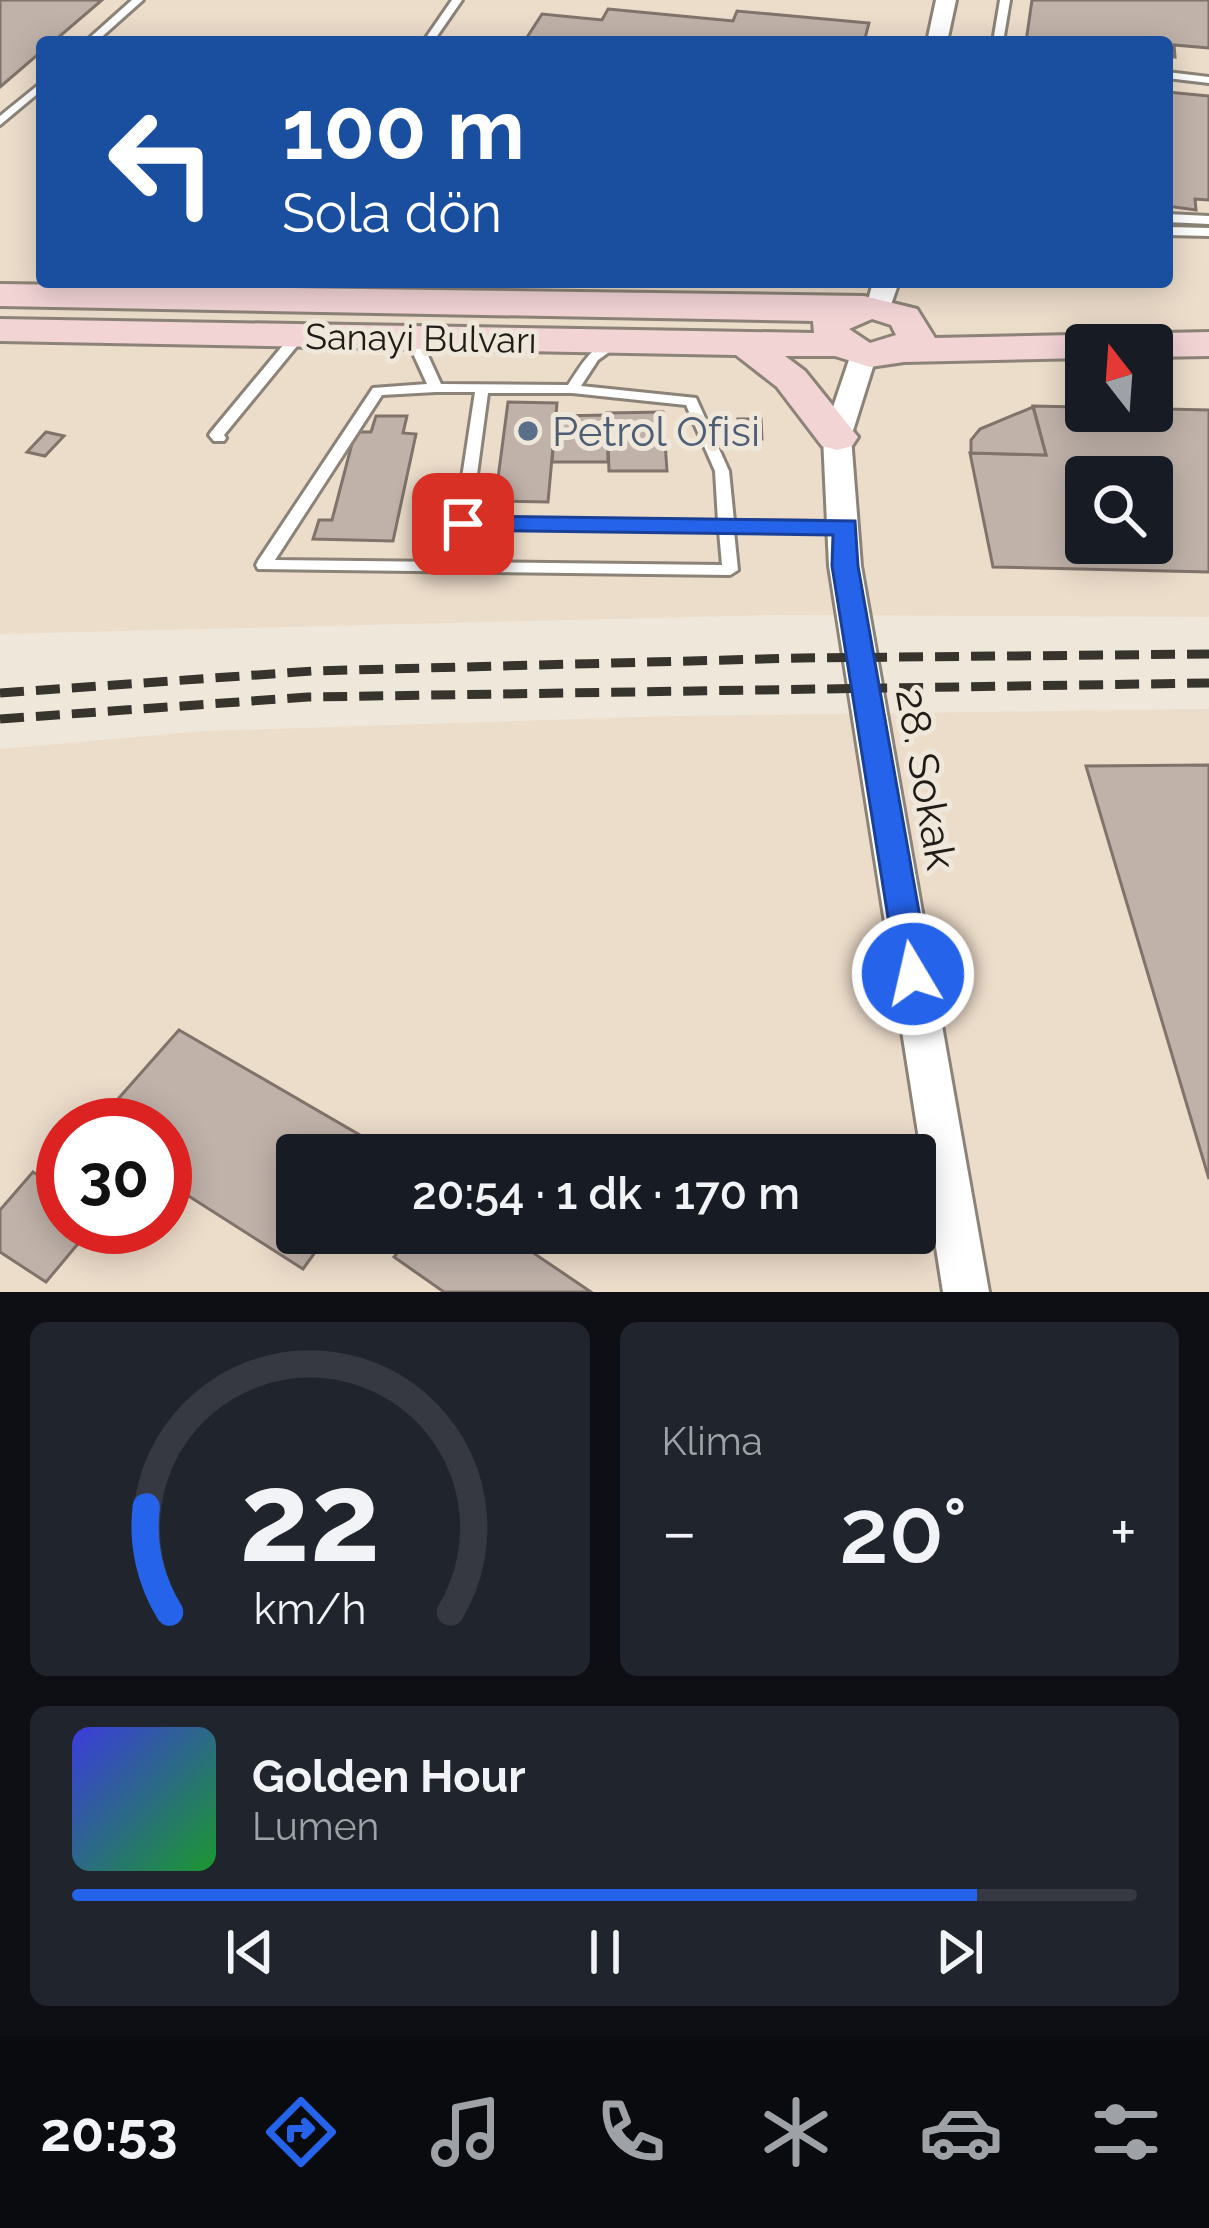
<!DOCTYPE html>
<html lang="tr">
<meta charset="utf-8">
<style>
body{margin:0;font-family:Raleway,sans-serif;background:#20242c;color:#f1f3f6;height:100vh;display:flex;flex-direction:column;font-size:45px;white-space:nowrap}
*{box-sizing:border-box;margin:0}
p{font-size:39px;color:#9ea1a6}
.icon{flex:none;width:66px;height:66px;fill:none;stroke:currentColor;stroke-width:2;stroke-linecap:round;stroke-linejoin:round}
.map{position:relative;height:1292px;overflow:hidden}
.sheet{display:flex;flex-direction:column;gap:30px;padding:30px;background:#0d0f14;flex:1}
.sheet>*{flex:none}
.top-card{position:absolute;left:36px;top:36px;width:1137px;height:252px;border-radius:12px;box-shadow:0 6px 30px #0003;background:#1a4fa0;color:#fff;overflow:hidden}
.needle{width:78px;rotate:343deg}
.fabs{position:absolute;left:1065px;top:324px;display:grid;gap:24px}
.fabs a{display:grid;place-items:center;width:108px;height:108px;border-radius:12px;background:#171b24;box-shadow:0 6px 30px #0003;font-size:60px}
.speed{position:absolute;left:36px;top:1098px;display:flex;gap:24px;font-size:60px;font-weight:700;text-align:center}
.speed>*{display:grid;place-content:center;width:156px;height:156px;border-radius:50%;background:#171b24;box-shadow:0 6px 30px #0003;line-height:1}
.speed .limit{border:18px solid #d22;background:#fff;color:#111}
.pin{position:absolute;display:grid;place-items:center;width:102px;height:102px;color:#fff;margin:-51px;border-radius:24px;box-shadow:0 6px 18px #0006}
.me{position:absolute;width:132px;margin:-66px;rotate:351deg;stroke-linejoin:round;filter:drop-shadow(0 0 9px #0008)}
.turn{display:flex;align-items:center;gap:42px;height:252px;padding:0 48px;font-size:54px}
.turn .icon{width:156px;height:156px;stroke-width:2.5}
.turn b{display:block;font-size:84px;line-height:102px}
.big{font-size:90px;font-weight:600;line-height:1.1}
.sheet .widget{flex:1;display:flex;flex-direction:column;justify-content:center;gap:18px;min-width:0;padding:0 42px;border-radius:18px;background:#20242c}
.sheet .dial{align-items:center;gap:0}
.dial svg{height:312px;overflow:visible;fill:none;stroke:#363941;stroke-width:7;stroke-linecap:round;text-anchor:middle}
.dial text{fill:#f1f3f6;stroke:none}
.song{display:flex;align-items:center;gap:36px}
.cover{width:144px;height:144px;border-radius:18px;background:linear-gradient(135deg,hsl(240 70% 55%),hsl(130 70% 35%))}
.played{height:12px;border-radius:6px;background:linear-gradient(90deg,#2563eb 85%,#363941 85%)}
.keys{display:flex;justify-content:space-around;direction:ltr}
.heat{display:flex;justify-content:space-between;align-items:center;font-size:66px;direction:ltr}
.sheet .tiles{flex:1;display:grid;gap:30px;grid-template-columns:1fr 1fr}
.widget:last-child{grid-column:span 2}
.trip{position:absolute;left:276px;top:1134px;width:660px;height:120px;border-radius:12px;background:#171b24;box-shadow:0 6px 30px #0003;font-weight:600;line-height:120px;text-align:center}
.tabs{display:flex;height:192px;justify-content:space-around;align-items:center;background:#090b0e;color:#9ea1a6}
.tabs .icon{width:84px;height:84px}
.tabs .active{color:#2563eb}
.tabs b{font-size:54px;color:#f1f3f6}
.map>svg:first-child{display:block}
.industrial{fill:#ecdcca;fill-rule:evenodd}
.building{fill:#c0b2a9;stroke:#80736a;stroke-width:3;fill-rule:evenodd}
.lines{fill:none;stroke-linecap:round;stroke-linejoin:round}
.lane-casing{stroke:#8b8377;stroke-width:6}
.street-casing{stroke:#8b8377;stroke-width:6}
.secondary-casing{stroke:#8b8377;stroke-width:6}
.lane{fill:#fff;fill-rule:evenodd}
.street{fill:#fff;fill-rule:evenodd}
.secondary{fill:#f2d4d5;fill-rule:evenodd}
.rail{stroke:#37332d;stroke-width:9;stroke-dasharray:24 12;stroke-linecap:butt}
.route{fill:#2563eb;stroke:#184099;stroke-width:3}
.service-dot{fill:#5c6f8a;stroke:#efe8da;stroke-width:4.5}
.labels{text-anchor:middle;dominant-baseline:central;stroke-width:10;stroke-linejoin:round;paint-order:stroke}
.far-street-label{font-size:36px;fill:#1f1c17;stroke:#efe8da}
.service-label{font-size:42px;fill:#4e5e75;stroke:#efe8da;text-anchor:start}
.street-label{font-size:42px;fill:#1f1c17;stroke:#efe8da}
</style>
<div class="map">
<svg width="1209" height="1292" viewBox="0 0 1209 1292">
<rect width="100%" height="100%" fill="#efe8da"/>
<!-- industrial -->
<g class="industrial">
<path d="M0 0H1209V617L775 615 0 634ZM42 42H1167V282H42ZM1086 345H1152V411H1086ZM1086 477H1152V543H1086Z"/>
<path d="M1209 709V1292H0V749L203 731 675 716ZM63 1125H165V1227H63ZM297 1155H915V1233H297Z"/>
</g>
<!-- building -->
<g class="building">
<polygon points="0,0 102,0 53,42 42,42 42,51 0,87"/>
<polygon points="1032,0 1209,0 1209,48 1174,45 1175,57 1167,56 1167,42 1026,42"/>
<polygon points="608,9 733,21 737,11 869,23 864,42 524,42 542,14 602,20"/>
<polygon points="1167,92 1209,96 1209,200 1195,199 1196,210 1167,206"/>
<polygon points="508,402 557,403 548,502 495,501"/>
<path d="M1033 406 1209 410V572L993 567 970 453 1046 455ZM1086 477H1152V543H1086Z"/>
<polygon points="1033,407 1046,455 971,453 971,440 980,429"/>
<polygon points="663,412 667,471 609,471 607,413"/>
<polygon points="607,415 608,462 552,462 556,416"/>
<polygon points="376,416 407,416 403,433 416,434 393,541 313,539 319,520 332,520 355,432 371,432"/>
<polygon points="738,419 761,419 762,439 739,439"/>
<polygon points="46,432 64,436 45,456 27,452"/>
<polygon points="1209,765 1209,1179 1086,766"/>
<polygon points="179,1030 389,1152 297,1155 297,1233 329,1233 303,1269 165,1181 165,1125 95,1125"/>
<polygon points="33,1172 63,1190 63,1227 92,1227 46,1282 0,1252 0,1210"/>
<polygon points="413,1233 504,1233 591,1292 444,1292 394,1257"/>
</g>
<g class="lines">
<defs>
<g id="lane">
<polygon points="132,0 143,0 96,42 85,42"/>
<polygon points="452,0 462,0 433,42 423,42"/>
<polygon points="1000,0 1010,0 1003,42 993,42"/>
<polygon points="1167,72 1209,77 1209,83 1167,78"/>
<polygon points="42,82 42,90 0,125 0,116"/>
<polygon points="1167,214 1209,216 1209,224 1167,222"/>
<polygon points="1167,227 1209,228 1209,236 1167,235"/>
<polygon points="299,331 306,335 224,435 226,438 224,441 214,441 209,435 211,432 294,332"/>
<path d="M413 334 420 338 441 384 568 385C581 366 594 340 619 339V345L598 360 581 386 696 398 729 471 734 521 846 522 854 527 846 532 734 531 738 570 730 575 258 569 256 565 258 561 373 388 427 384 406 338ZM436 392H475L455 524 458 527 719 531 722 565 275 560 382 395ZM488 393H572L686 405 715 471 718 521 471 519Z"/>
</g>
<g id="street">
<polygon points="936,0 956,0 947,42 927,42"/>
<polygon points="873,282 899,282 888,313 870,313 866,308"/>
<polygon points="864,346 877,354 851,437 861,566 989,1292 943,1292 829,566 823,437 851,354"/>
</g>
<path id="secondary" d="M0 284 864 296 917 309 935 338 1209 332V356L1152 357V345H1086V358L904 362 870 367 835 356H785L805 371 858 437 852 446 837 450 822 446 777 387 736 355 0 341V319L814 333 813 321 0 306ZM872 319 891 325 896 335 870 343 849 329Z"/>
</defs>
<!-- lane casing -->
<use href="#lane" class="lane-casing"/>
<!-- street casing -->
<use href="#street" class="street-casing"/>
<!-- secondary casing -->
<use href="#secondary" class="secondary-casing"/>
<!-- lane -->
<use href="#lane" class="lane"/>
<!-- street -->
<use href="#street" class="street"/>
<!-- secondary -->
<use href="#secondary" class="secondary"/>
<!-- rail -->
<g class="rail">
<polyline points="0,693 313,671 802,658 1209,654"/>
<polyline points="0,719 308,697 1209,683"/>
</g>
</g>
<!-- route -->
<polygon class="route" points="463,516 855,521 858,566 930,974 925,984 913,989 901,984 897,974 832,566 833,535 454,530 450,524"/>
<!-- markers -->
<circle class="service-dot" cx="528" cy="431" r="12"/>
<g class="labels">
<!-- far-street labels -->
<g class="far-street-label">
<text transform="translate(421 338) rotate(1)">Sanayi Bulvarı</text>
</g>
<!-- service labels -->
<g class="service-label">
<text x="552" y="431">Petrol Ofisi</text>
</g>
<!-- street labels -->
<g class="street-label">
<text transform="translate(926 779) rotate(80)">28. Sokak</text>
</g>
</g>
</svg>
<div class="fabs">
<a><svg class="needle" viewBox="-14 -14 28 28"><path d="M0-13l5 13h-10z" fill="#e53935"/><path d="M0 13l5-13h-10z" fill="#9ea1a6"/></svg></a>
<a><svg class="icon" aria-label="search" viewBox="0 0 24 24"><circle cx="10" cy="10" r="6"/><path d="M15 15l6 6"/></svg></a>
</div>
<div class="speed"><div class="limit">30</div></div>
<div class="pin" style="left:463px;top:524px;background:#d93025"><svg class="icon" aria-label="arrive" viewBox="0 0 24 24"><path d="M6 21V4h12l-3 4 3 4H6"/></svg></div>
<svg class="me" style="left:913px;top:974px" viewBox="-20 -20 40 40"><circle r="17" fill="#2563eb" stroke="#fff" stroke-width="3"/><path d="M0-11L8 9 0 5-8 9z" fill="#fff"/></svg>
<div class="trip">20:54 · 1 dk · 170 m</div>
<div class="top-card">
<div class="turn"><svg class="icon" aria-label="left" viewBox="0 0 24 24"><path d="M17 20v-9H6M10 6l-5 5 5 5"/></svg><div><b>100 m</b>Sola dön</div></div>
</div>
</div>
<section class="sheet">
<div class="tiles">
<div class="widget dial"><svg viewBox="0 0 100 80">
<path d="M14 69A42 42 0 1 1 86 69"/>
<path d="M14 69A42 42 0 0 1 8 42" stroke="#2563eb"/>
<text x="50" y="56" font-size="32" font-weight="700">22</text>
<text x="50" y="72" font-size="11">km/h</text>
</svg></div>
<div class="widget"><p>Klima</p>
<div class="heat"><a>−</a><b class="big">20°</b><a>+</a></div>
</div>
<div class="widget">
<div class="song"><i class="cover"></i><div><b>Golden Hour</b><p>Lumen</p></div></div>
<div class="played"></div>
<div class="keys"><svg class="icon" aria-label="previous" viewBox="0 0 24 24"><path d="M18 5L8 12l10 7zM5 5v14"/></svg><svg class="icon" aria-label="pause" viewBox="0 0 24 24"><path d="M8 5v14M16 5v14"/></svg><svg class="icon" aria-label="next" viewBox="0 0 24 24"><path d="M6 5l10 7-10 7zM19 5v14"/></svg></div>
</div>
</div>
</section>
<nav class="tabs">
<b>20:53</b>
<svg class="icon active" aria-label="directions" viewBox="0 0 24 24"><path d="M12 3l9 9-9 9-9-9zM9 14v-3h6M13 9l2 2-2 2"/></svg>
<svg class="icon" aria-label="music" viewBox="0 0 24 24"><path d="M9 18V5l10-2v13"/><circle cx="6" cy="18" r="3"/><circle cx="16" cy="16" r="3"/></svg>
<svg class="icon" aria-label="phone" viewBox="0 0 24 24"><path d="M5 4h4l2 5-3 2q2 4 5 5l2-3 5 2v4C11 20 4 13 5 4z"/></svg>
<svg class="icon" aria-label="climate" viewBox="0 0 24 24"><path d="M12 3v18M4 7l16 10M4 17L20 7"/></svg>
<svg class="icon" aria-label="car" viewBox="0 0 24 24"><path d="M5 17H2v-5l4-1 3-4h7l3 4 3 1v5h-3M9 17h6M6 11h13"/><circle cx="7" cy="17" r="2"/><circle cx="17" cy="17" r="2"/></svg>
<svg class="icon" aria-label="filters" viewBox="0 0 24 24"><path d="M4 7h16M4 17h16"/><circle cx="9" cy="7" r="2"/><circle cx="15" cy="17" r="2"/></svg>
</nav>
